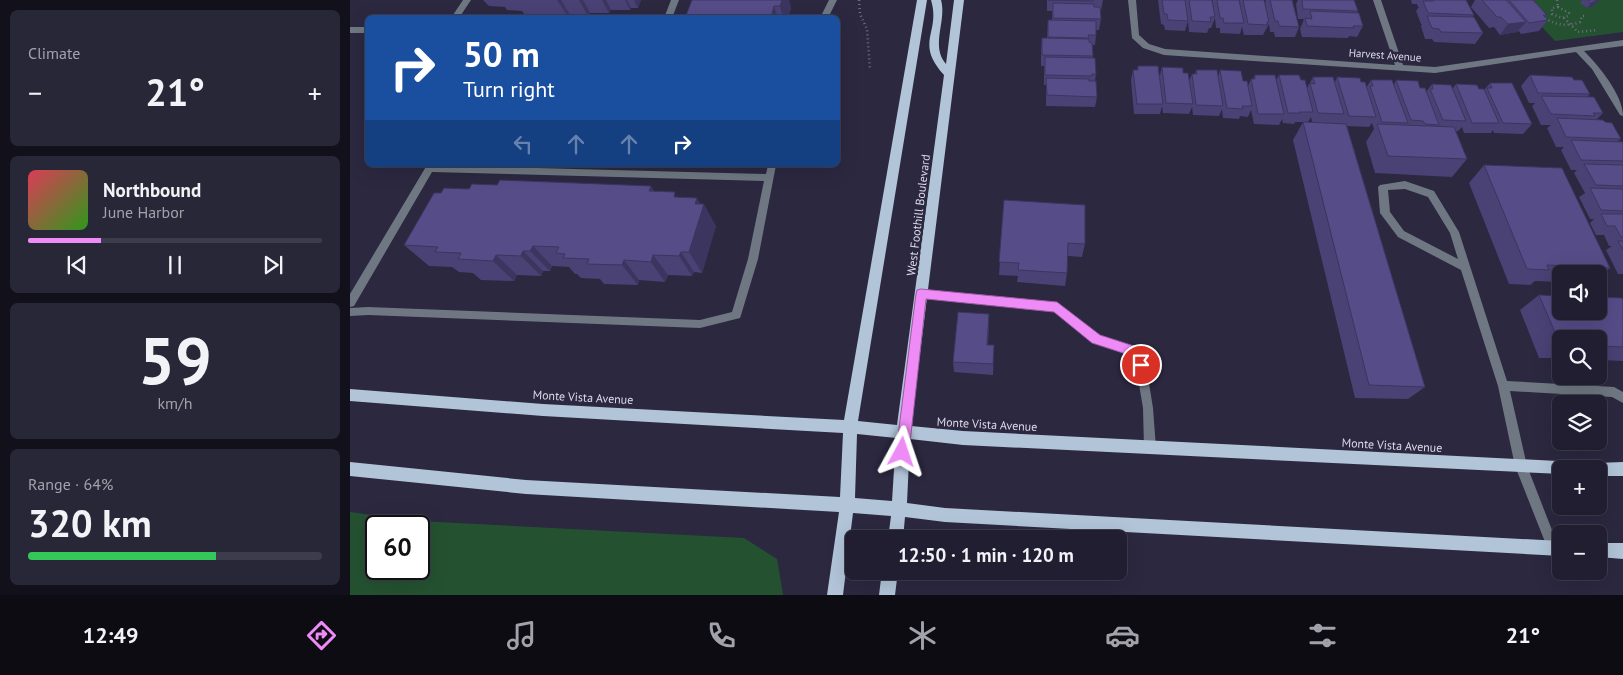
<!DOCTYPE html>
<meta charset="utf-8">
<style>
body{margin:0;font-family:"PT Sans",sans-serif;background:#282738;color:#f1f3f6;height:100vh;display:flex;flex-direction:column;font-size:19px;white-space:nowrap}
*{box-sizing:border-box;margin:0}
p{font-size:16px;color:#a2a2ab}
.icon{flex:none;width:28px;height:28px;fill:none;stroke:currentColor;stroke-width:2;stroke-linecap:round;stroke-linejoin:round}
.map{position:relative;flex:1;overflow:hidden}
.details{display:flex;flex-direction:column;gap:10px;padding:10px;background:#12101a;width:350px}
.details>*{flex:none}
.guide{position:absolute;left:15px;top:15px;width:475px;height:152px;border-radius:8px;box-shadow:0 5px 20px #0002,0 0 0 1px #3d3c4c;background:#1a4fa0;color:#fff;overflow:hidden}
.buttons{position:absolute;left:1202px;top:265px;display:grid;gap:10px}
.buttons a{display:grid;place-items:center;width:55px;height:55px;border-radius:8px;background:#201e30;box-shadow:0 5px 20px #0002,0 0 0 1px #3d3c4c;font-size:25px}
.speed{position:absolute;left:15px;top:515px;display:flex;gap:10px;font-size:25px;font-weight:700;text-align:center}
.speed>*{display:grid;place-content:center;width:65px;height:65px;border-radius:50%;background:#201e30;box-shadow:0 5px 20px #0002,0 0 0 1px #3d3c4c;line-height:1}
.speed .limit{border:2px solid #111;border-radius:8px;background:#fff;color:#111}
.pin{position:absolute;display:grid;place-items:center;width:42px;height:42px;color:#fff;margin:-21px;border:2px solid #fff;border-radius:50%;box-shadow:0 1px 5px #0007}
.me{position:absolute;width:55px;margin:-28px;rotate:5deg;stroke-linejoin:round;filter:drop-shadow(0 0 4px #0008)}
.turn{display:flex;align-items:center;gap:18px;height:105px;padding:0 15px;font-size:22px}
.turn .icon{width:65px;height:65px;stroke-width:2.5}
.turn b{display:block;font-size:35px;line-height:42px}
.lanes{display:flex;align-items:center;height:48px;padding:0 15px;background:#0003;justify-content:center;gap:25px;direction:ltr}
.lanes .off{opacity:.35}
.big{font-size:38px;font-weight:600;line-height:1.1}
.details .widget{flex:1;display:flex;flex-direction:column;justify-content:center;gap:8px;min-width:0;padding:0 18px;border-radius:8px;background:#282738}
.details .dial{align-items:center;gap:0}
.dial b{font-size:65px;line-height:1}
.song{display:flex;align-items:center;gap:15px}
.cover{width:60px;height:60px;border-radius:8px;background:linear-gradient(135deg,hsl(350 70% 55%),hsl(110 70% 35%))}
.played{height:5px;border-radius:2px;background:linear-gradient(90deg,#ef8bf6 25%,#3d3c4c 25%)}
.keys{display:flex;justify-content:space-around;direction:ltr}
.heat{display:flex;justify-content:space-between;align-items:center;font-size:28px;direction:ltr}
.charge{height:8px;border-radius:4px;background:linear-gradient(90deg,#34c759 64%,#3d3c4c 0)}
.trip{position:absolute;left:495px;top:530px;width:282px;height:50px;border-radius:8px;background:#201e30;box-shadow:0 5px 20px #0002,0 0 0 1px #3d3c4c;font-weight:600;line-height:50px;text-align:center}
.tab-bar{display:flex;height:80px;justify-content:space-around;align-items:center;background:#0d0c13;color:#a2a2ab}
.tab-bar .icon{width:35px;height:35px}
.tab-bar .active{color:#ef8bf6}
.tab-bar b{font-size:22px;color:#f1f3f6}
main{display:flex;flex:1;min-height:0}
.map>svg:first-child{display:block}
.green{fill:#245231;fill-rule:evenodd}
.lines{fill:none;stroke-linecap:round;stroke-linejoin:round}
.path{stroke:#716e83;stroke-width:2.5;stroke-dasharray:1 3;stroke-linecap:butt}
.lane{fill:#6f7882;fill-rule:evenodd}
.street{fill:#6f7882;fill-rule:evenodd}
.primary{fill:#b1c4d8;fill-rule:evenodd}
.wall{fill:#4a4175}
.shaded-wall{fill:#3c355f}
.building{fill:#564c88;stroke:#3c355f}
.route{fill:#ef8bf6;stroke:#9b5aa0}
.labels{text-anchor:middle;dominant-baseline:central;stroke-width:5;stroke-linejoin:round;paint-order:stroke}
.far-street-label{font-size:11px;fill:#dddbeb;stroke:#2b2840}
.street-label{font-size:12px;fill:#dddbeb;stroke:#2b2840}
</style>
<main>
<section class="details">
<div class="widget"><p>Climate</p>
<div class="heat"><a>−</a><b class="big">21°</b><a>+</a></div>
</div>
<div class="widget">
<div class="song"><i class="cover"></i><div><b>Northbound</b><p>June Harbor</p></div></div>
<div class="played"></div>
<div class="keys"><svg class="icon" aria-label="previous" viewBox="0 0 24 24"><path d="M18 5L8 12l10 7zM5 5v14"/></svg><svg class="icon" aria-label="pause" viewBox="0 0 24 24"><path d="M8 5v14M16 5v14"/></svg><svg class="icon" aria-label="next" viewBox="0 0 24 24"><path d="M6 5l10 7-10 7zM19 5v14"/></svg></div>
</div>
<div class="widget dial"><b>59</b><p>km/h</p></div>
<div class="widget"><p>Range · 64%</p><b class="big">320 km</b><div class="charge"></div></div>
</section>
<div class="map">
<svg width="1273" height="595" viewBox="0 0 1273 595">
<rect width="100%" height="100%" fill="#2b2840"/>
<!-- green -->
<g class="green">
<polygon points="1167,0 1273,0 1273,32 1205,41"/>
<path d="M0 512 68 521 394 538 427 559 433 595H0ZM26 526H69V569H26Z"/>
</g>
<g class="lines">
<!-- path -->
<g class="path">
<polyline points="509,0 510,14 517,29 520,69"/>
<polyline points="1207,0 1208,7"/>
<polygon points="1208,7 1219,13 1218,16 1212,18 1202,14 1202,8"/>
<path d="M1195 18C1206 25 1217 27 1230 22L1232 16H1237"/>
<polyline points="1214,18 1228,32 1248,30"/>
</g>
<!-- lane -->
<g class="lane">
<polygon points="113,0 121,0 109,18 101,18"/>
<polygon points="321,0 329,0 322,18 314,18"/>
<polygon points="479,0 487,0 478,18 470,18"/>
<rect x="0" y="27" width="18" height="6"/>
<polygon points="77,165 416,174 418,165 426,165 408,259 391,315 390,318 350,328 18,315 0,316 0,308 18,307 350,320 382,312 398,259 414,181 82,172 4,306 0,307 0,294"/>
<path d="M1055 181 1084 191 1109 232 1157 381 1264 387 1273 392V403L1262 397 1160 391 1177 466 1209 548 1207 552 1203 554 1199 552 1165 466 1148 386 1111 270 1048 237 1030 213 1028 187 1030 185ZM1055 189 1078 197 1100 233 1108 259 1054 231 1040 212 1038 190Z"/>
<polygon points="571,290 707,303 749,335 784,347 796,365 803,408 806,448 804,452 800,453 796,452 794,448 793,408 786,367 776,354 742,342 705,311 571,298 567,297 566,294 567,291"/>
</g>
<!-- street -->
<path class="street" d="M778 0H786L789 35 799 44 815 49 1045 65 1023 0H1031L1053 65 1085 67 1273 40V46L1234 51C1249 66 1273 95 1273 116L1270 115 1242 69 1226 52 1085 73 814 55 793 48 782 38Z"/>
<!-- primary -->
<g class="primary">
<path d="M567 0H577L508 421 547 425 594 75C564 42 591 33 581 0H591C597 21 580 46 596 64L604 0H614L561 426 613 431 1246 463 1273 462V476H1249V469H1211V474L613 445 560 439 557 503 595 508 1211 541V556L595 522 555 517 553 539H538L541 516 503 513 493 595H477L489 512 176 494 0 476V462L176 480 490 497 493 433 193 416 0 401V389L193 404 494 420ZM507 434 546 438 542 501 505 498Z"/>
<polygon points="1249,543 1273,543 1273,559 1249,557"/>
<polygon points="532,571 548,571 545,595 529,595"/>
</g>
</g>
<!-- wall -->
<g class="wall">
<polygon points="133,0 291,0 288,8 281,8 280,10 261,10 259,13 240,13 238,16 220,15 219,17 234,18 192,17 190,14 174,14 172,11 157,10 155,7 139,6"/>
<polygon points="342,0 439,0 441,8 438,18 335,18"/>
<polygon points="697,0 753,0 751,10 750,10 751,19 749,30 746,30 746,35 745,45 742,45 743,58 746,74 745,81 747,97 745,107 696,106 696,85 694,85 694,66 691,66 691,48 692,38 697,38 698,20 702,20 702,11 697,11"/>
<polygon points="808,0 835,0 835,1 835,0 862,0 862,2 863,0 889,0 889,1 889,0 914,0 915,3 916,0 942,0 949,27 945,37 925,37 924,32 920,32 919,24 913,35 894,35 892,27 890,34 870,33 870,28 866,28 865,18 861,28 859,28 857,33 839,32 838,21 835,31 815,30 814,25 811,24"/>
<polygon points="948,0 1004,0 1008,11 1007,13 1013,26 1007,37 999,36 998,38 952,37 950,29 954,19 948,19 946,4"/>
<polygon points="1061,0 1116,0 1124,15 1122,17 1133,33 1125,44 1084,42 1082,39 1075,39 1071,26 1072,24 1071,24 1066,11 1069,7 1068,7 1067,4 1062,4"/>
<polygon points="1125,0 1183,0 1197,15 1195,17 1198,20 1189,31 1171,34 1169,31 1167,32 1150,35 1144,27 1139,28 1121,7"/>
<polygon points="1232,0 1248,0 1244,6 1237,8 1230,3"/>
<polygon points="788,66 810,75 812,67 833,73 839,81 842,74 845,74 846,70 868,77 870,70 893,81 898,86 901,79 903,79 905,75 926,80 929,75 951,80 957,88 963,77 985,82 987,77 1011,82 1016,88 1021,80 1044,85 1046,80 1070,88 1076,92 1082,84 1103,88 1106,84 1134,90 1140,83 1182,124 1173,134 1144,133 1143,130 1141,133 1114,133 1112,127 1108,131 1106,131 1117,159 1102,177 1025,173 1016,142 1024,129 1022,123 1019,127 997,126 1075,387 1058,399 1005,398 943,140 953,122 962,122 961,117 958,122 945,122 944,124 933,123 932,119 929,125 904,124 901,110 898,117 890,116 889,119 873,118 872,109 869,116 843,115 842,107 839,114 813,113 812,106 810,114 784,114 781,80 783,70 787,70"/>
<polygon points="1180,75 1224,80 1240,94 1237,97 1253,113 1246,120 1255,122 1271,139 1268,141 1273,142 1273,274 1268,274 1256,250 1262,246 1259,246 1254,235 1246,235 1240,223 1244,219 1240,219 1229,197 1235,193 1224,173 1227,170 1221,170 1211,150 1214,147 1206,147 1197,128 1201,125 1191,125 1182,106 1185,103 1179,103 1171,86"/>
<polygon points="1134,165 1260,268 1249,276 1249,274 1211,274 1211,282 1185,281 1180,285 1159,284 1119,183"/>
<polygon points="119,189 304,192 328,197 350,204 366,226 352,273 344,272 342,276 318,275 315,282 289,280 288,285 254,284 250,279 231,278 227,274 225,274 219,267 202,266 200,271 193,271 191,276 167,275 164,281 131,280 123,273 109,272 102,267 79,266 54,245"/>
<polygon points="654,200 735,244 732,257 718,256 717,273 715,286 667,282 668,276 649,275"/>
<polygon points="1189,295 1273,300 1273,361 1249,360 1249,339 1211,339 1211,360 1211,358 1189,358 1170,310"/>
<polygon points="639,325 638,345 644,345 643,375 604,372 603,362"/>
</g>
<!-- shaded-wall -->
<g class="shaded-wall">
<polygon points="207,0 211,0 220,15 219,18"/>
<polygon points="229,0 233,0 240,13 238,16"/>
<polygon points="252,0 256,0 261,10 259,13"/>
<polygon points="275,0 277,0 281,8 280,10"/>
<polygon points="284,0 291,0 288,8"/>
<polygon points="432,0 439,0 441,8 438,18 433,18 430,6"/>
<polygon points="1249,0 1244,6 1237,8 1241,3"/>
<polygon points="424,6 428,18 421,18"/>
<polygon points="1176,22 1167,32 1150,35 1158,24"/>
<polygon points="301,186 315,208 299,191"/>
<polygon points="347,198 353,208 354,204 366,226 352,273 339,252 345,204"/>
<polygon points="183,246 202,266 200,271 180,251"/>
<polygon points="173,251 193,271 191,276 171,256"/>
<polygon points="331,252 344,272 342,276 329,256"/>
<polygon points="146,255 167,275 164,281 143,261"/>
<polygon points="303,255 318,275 315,282 301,262"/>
<polygon points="274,260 289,280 288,285 272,265"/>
<polygon points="639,314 639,325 637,356 637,345"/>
</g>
<!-- building -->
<g class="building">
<polygon points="342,0 432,0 430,6 424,6 421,18 335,18"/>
<polygon points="698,0 743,0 743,1"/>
<polygon points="812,0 835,0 838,21 818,20 817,14 814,14"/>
<polygon points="839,0 862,0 865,17 860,17 861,22 842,21"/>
<polygon points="867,0 889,0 894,23 874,23 873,18 870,18"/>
<polygon points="893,0 914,0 919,22 917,22 917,25 898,24"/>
<polygon points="920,0 942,0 949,27 929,26 928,21 925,21"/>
<polygon points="952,0 1004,0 1008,11 953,9"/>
<polygon points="1083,0 1116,0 1124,15 1078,13 1073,1 1084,1"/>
<polygon points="1132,0 1156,0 1176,22 1158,24 1151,17 1147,17"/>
<polygon points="1159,0 1183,0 1197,15 1193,15 1198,20 1179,23"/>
<polygon points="1238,0 1249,0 1241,3"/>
<polygon points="703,3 744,4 744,7 750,7 751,19 703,18"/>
<polygon points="960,11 1009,13 1013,26 1003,26 1004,28 957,26 955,18 962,19"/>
<polygon points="196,16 234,18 196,18"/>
<polygon points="1077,16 1124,17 1133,33 1091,32 1089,29 1082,28"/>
<polygon points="698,20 746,21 746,35 738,35 739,38 698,37"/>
<polygon points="692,38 739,39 739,42 742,43 743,56 692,55"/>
<polygon points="695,57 745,58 746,74 742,74 742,76 695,75"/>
<polygon points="788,66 808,66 813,104 787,104 783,70 788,70"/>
<polygon points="812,67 833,68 833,73 838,73 843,104 816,103"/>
<polygon points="846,70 867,70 873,106 846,105 842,74 847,74"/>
<polygon points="870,70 891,71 893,81 897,81 902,106 892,106 893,109 877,108"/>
<polygon points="905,75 925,75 934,114 908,114 901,79 905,79"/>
<polygon points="929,75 949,75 951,80 955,80 963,112 949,112 950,113 938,113"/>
<polygon points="1180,75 1222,77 1224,80 1232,80 1240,94 1188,93"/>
<polygon points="963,77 983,77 994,114 968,113 960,83 965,84"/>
<polygon points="987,77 1010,78 1011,82 1015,82 1026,117 999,116"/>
<polygon points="696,78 739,79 739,81 746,81 747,97 697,95"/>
<polygon points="1021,80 1042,80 1058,123 1032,122 1020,86 1023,86"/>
<polygon points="1046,80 1068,81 1070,88 1075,88 1089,125 1075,124 1073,121 1061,120"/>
<polygon points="1140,83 1162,83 1182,124 1153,123 1137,88 1142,88"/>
<polygon points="1082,84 1101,85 1116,121 1093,120 1080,89 1083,89"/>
<polygon points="1106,84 1127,85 1129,89 1134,89 1149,123 1122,123"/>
<polygon points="1191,96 1244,97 1253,113 1243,113 1245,116 1201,114"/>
<polygon points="1207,118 1253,120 1255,122 1262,123 1271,139 1216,137"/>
<polygon points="953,122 996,124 1075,387 1019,385"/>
<polygon points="1027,124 1104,127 1117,159 1038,156"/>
<polygon points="1221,140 1273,142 1273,161 1231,160"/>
<polygon points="1234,164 1273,165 1273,186 1246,185"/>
<polygon points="1134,165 1212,168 1260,268 1197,265 1199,270 1177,269"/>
<polygon points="150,180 301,186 299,191 325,192 324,197 347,198 345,204 354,204 339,252 331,252 329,256 303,255 301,262 274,260 272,265 237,264 239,259 213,258 215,254 206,253 209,247 183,246 180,251 173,251 171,256 146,255 143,261 108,259 111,253 85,252 88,247 54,245 84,193 91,193 94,188 119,189 122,184 147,185"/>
<polygon points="1240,188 1273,189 1273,211 1251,210"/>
<polygon points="654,200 735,205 735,244 718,243 717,273 668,270 669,263 649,262"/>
<polygon points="1251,214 1273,214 1273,237 1271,237 1265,226 1257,226"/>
<polygon points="1268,241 1273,241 1273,250"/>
<polygon points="1189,295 1211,296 1211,311 1249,311 1249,297 1272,298 1273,300 1273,347 1249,346 1249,339 1211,339 1211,344 1210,344"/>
<polygon points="608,312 639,314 637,345 644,345 643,364 603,362"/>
<polygon points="1249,349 1253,357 1249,357"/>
</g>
<!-- route -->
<polygon class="route" points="571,289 707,302 750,335 784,346 797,365 795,369 791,371 787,369 776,354 742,343 704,312 576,299 559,452 557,456 552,458 548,456 546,452 566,294 567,290"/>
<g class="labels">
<!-- far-street labels -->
<g class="far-street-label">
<text transform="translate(1035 55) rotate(4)">Harvest Avenue</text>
</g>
<!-- street labels -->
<g class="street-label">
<text transform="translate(568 215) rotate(-83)">West Foothill Boulevard</text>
<text transform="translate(233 397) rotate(3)">Monte Vista Avenue</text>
<text transform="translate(637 424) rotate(3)">Monte Vista Avenue</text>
<text transform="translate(1042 445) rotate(3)">Monte Vista Avenue</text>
</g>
</g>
</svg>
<div class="buttons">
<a><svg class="icon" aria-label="sound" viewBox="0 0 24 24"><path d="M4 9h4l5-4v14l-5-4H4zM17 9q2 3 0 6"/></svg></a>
<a><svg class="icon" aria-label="search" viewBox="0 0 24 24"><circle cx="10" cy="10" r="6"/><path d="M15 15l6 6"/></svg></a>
<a><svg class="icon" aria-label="layers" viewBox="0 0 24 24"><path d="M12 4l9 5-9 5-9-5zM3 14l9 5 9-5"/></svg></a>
<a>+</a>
<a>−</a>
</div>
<div class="speed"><div class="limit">60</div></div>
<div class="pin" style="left:791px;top:365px;background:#d93025"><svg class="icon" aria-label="arrive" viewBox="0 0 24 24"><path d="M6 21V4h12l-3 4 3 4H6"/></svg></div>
<svg class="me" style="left:552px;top:452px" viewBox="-20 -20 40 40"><path d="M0-17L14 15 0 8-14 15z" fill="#ef8bf6" stroke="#fff" stroke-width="4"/></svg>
<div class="trip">12:50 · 1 min · 120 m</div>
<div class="guide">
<div class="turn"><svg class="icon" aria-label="right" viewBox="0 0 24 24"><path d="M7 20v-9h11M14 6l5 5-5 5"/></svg><div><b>50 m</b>Turn right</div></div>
<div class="lanes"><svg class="icon off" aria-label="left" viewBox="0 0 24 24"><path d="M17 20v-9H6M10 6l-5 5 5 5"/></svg><svg class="icon off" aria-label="ahead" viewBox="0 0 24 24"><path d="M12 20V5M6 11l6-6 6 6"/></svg><svg class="icon off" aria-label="ahead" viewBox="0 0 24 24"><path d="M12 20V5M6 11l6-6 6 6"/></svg><svg class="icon" aria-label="right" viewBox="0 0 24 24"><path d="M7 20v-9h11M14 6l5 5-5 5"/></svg></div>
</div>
</div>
</main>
<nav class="tab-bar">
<b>12:49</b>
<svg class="icon active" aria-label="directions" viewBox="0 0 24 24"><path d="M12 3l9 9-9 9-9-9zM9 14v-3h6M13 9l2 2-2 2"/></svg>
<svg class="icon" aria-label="music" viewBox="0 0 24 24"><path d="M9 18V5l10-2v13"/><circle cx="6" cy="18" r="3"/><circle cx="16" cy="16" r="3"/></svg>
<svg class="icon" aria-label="phone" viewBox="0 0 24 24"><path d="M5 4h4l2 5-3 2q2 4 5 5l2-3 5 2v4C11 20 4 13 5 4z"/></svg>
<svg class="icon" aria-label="climate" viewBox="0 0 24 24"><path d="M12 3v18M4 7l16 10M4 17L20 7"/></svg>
<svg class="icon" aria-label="car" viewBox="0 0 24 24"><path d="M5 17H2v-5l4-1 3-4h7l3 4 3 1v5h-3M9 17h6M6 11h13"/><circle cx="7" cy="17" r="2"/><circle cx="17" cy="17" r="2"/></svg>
<svg class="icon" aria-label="filters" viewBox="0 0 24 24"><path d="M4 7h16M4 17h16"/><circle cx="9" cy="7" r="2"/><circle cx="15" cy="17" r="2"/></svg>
<b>21°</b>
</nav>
